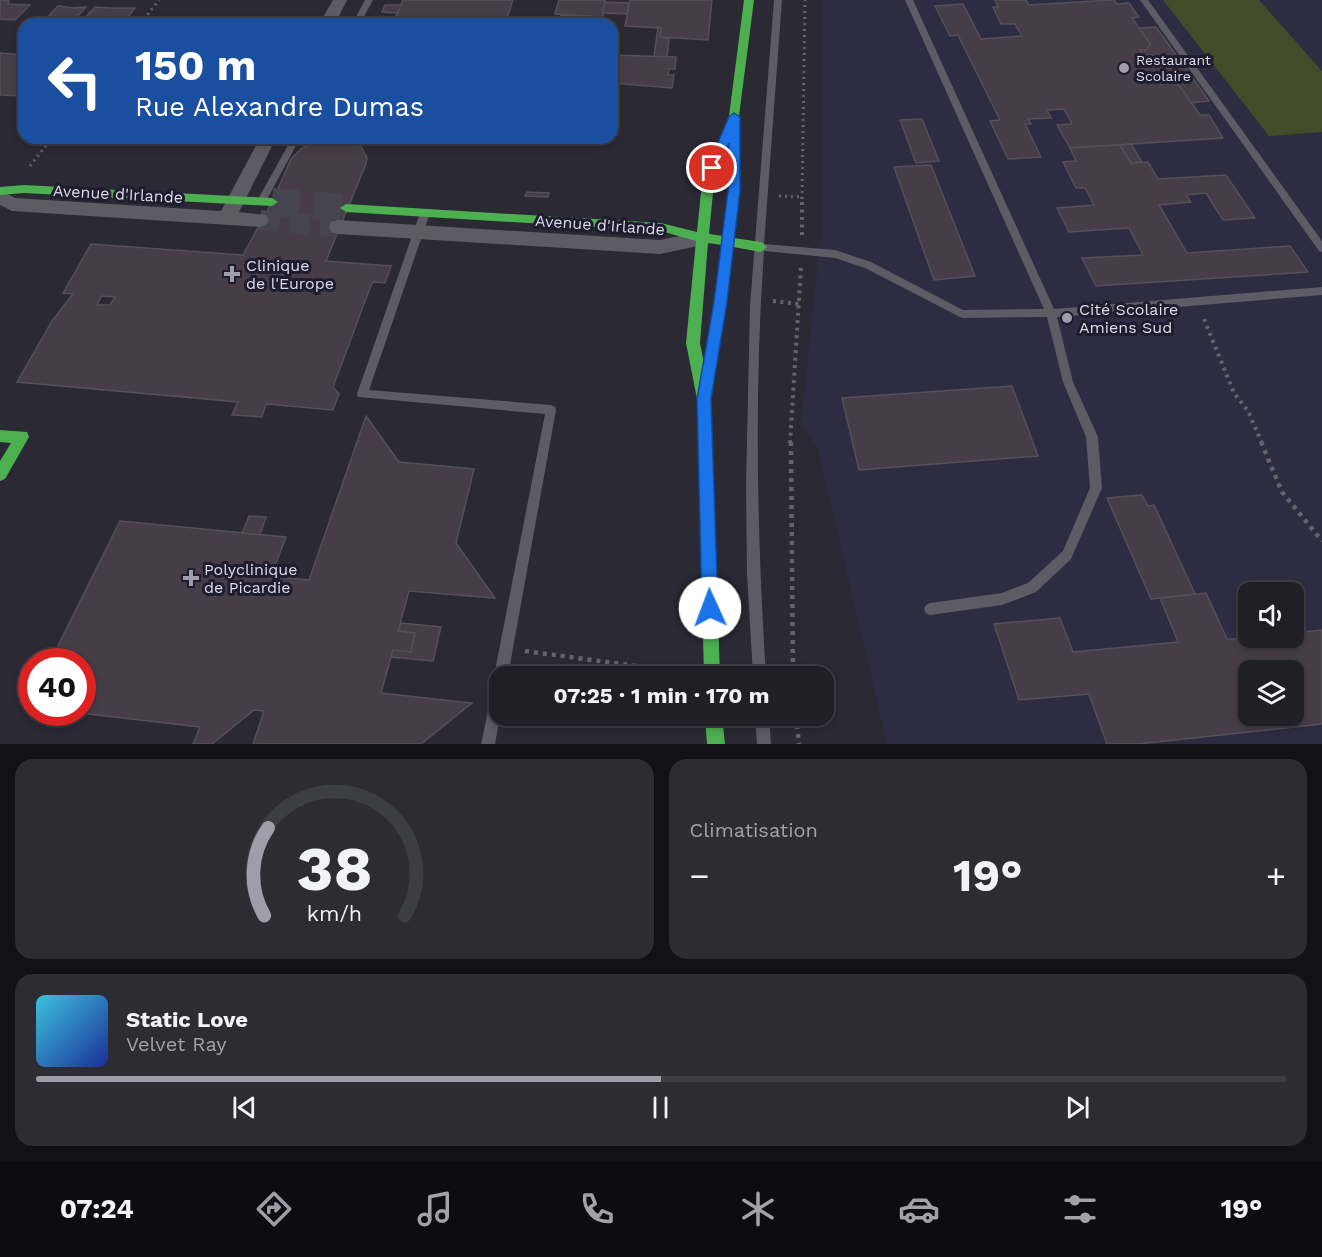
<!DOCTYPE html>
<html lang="fr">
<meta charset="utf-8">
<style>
body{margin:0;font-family:"Work Sans",sans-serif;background:#2d2c33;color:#f1f3f6;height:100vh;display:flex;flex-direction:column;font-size:22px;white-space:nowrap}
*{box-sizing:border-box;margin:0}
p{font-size:20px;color:#a2a2a7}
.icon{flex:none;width:33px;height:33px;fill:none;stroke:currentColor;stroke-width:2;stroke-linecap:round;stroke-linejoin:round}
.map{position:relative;height:744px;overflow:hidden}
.details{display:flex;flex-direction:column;gap:15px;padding:15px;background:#121115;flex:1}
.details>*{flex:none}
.top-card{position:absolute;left:18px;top:18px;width:600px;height:126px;border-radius:18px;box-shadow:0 3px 9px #0003,0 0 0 2px #3d3d44;background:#1a4fa0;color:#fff;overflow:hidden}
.controls{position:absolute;left:1238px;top:582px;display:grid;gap:12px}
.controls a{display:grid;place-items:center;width:66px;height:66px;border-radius:12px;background:#201f27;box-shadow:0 3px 9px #0003,0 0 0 2px #3d3d44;font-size:30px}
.speed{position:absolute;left:18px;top:648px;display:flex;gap:12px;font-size:30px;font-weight:700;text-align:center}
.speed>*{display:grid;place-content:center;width:78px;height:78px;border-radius:50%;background:#201f27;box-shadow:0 3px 9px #0003,0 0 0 2px #3d3d44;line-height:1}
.speed .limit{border:9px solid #d22;background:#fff;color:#111}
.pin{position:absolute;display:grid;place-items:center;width:51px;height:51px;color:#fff;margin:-26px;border:3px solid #fff;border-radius:50%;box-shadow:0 2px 6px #0007}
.me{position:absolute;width:66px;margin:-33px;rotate:358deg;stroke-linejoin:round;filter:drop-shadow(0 0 4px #0008)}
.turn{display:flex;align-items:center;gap:21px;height:126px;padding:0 18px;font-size:27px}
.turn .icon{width:78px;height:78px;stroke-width:2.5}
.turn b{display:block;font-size:42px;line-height:51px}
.big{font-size:45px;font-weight:700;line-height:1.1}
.details .widget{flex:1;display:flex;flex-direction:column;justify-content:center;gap:9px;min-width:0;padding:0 21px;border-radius:18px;background:#2d2c33}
.details .dial{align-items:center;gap:0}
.dial svg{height:156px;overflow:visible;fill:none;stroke:#3d3d44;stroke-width:7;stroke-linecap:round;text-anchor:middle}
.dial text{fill:#f1f3f6;stroke:none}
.song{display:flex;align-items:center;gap:18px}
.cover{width:72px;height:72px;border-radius:9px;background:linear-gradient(135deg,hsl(190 70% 55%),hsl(230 70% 35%))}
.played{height:6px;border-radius:3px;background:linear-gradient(90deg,#9e9da9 50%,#3d3d44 50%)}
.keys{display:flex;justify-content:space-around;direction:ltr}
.heat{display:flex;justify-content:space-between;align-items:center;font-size:33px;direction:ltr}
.details .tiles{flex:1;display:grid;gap:15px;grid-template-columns:1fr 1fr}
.widget:last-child{grid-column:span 2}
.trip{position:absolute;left:489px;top:666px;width:345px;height:60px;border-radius:18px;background:#201f27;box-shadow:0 3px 9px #0003,0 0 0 2px #3d3d44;font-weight:700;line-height:60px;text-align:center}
.dock{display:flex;height:96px;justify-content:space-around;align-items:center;background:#0d0c10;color:#a2a2a7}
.dock .icon{width:42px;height:42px}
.dock .current{color:#9e9da9}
.dock b{font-size:27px;color:#f1f3f6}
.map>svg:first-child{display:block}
.built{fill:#2e2c43;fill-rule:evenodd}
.green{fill:#404d28}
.building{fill:#463d48;stroke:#544f58;stroke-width:1.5;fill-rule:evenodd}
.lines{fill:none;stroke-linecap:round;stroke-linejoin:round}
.street-tunnel{stroke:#45444f;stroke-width:20;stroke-dasharray:20 10;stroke-linecap:butt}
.secondary-tunnel{stroke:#45444f;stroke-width:28;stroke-dasharray:28 14;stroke-linecap:butt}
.path-far2{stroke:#65636a;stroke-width:3;stroke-dasharray:2 4;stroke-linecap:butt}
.path-far1{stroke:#65636a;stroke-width:4;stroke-dasharray:3 4.5;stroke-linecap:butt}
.path{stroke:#65636a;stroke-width:4.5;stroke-dasharray:4 5;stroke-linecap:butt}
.lane{fill:#5d5b63;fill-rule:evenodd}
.street{fill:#5d5b63;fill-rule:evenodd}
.fast{fill:#4caf50;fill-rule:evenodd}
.route{fill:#1a73e8;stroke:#114b97;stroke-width:1.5}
.poi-dot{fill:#9e9da9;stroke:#1e1c2e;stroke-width:2}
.labels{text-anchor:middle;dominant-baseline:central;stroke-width:6;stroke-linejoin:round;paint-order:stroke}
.far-poi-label{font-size:14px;fill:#dcdce8;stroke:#1e1c2e;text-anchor:start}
.street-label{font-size:16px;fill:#dcdce8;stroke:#1e1c2e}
.poi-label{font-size:16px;fill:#dcdce8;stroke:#1e1c2e;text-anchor:start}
</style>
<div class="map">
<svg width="1322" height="744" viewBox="0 0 1322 744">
<rect width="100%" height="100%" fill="#2a2934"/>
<!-- built -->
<path class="built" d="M822 0H1322V744H887L818 449 801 423 823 214ZM1248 592H1293V638H1248ZM1248 670H1293V716H1248Z"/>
<!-- green -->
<polygon class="green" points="1163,0 1259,0 1322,71 1322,132 1269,136"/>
<!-- building -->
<g class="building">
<polygon points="0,0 9,1 8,4 30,5 15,20 0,19"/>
<polygon points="403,0 513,0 505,24 508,24 458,24 459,21 395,18"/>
<polygon points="559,0 605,0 603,17 555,14"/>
<polygon points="630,0 712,0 708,40 660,37 661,28 625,26"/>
<polygon points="995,0 1026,0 1029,5 1110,0 1114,0 1117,4 1129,3 1139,17 1132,18 1150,43 1147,50 1140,50 1143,55 1153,55 1157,61 1166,60 1172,68 1163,68 1166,74 1157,75 1161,80 1170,80 1180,86 1200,115 1209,115 1223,138 1070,148 1057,125 1072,124 1064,109 1047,110 1051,118 1028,119 1031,124 1025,124 1041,157 1008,159 990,121 1000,120 958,35 950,36 935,6 963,4 981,39 1022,36 1015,24 1001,24 993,7 998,7"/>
<polygon points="605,2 629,3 627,14 602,13"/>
<polygon points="385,5 401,5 398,13 382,12"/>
<polygon points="58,6 74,8 86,7 70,24 43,22"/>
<polygon points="95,7 110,8 135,8 122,24 83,20"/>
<polygon points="561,15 601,17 600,24 559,24"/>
<polygon points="658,27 661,28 660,37 669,38 667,58 654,57"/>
<polygon points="1156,27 1179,59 1157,61 1153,55 1143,55 1140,50 1147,50 1150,43 1139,28"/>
<polygon points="0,53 24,55 24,96 0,95"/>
<polygon points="612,55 676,57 675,69 669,69 668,75 674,75 672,88 612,83"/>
<polygon points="1185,67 1209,101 1191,103 1180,86 1170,80 1161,80 1157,75 1166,74 1163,68"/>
<polygon points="922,119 939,161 916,163 900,120"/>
<polygon points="108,138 190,138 185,145 106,140"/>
<path d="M341 138 352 140 362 148 367 158 366 164 326 261 391 266 385 283 373 282 370 288 333 387 339 394 333 410 266 404 262 417 232 415 238 402 17 382 52 321 73 294 63 293 91 244 243 255 272 202 291 159 302 148 316 141ZM102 296 115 297 110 305H97Z"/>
<polygon points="1131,144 1142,162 1131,163 1120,145"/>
<polygon points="1120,145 1131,163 1148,162 1158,179 1226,175 1255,218 1223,220 1206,193 1186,195 1191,202 1159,205 1187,253 1290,246 1308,272 1096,286 1082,258 1143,255 1129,228 1069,232 1057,208 1094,205 1085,188 1076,188 1063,162 1076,161 1070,148"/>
<polygon points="931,165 975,276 934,280 894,167"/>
<polygon points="527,192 549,193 548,197 525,196"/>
<polygon points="1012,386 1038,456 859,470 842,398"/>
<polygon points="366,416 399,462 474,469 456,543 495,598 409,591 398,631 415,633 411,652 393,650 381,693 472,703 421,744 253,744 264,711 254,710 212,744 193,744 200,727 71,712 82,712 82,662 50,662 120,521 286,537 271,576 309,580"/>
<polygon points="1142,495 1148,506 1154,505 1195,594 1151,599 1107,498"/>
<polygon points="249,516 266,517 260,535 242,533"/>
<path d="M1206 593 1227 639 1293 638V633L1322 630V724L1138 744H1107L1089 694 1019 700 994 624 1060 618 1073 652 1178 642 1160 598ZM1248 670H1293V716H1248Z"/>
<polygon points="401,623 441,627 433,661 391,657 393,650 411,652 415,633 398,631"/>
</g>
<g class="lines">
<!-- street-tunnel -->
<polyline class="street-tunnel" points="260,220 338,227"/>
<!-- secondary-tunnel -->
<polyline class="secondary-tunnel" points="272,202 346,208"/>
<!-- path-far2 -->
<g class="path-far2">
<polyline points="140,24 159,0"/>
<polyline points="30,166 52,138"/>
<polyline points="779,196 802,197"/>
<polyline points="802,199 805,0"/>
</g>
<!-- path-far1 -->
<g class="path-far1">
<polyline points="802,235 802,197"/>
<polyline points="773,301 799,304"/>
<polyline points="1204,319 1234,393 1248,411 1262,443"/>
<polyline points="790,443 801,267"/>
</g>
<!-- path -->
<g class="path">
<polyline points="791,442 793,676"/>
<polyline points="1261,442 1282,492 1322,541"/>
<polyline points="525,651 681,672"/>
<polyline points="778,673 792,673"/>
<polyline points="796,716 799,744"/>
</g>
<!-- lane -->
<g class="lane">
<polygon points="365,0 373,0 360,24 352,24"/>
<path d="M774 0H782L764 244 835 250 871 262 963 310 1044 309 905 0H913L1054 309 1322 287V295L1057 317 1073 382 1098 437 1102 488 1071 559 1036 592 1002 605 930 615 926 613 924 609 926 605 930 603 1002 593 1028 583 1063 551 1090 488 1086 437 1063 382 1047 317 962 318 865 268 835 258 764 251C754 392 757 535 766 676H753L747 573 746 484 750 306Z"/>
<polygon points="1140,0 1148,0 1322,241 1322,252 1319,251"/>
<polygon points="292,138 300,138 265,203 259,203 257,201"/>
<polygon points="425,210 430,213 369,390 551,405 555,407 556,410 508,676 500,676 500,716 495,744 481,744 495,678 494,676 545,414 358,397 357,394 420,213"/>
<polygon points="755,716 769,716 771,744 757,744"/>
</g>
<!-- street -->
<g class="street">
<polygon points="333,0 347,0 335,24 319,24"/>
<polygon points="260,138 276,138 239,212 266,215 269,220 266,225 260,227 12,211 0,205 0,190 15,198 221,211"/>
<polygon points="338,220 660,240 703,231 710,233 712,238 710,243 703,245 660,254 338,234 331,232 329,227 331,222"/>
</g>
<!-- fast -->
<g class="fast">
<path d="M744 0H754L739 116 740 191 734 238 761 242 767 247 761 252 733 247 727 302 715 375 713 379 707 381 711 399 720 676H704L697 399 686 343 696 241 661 231 346 212 340 208 346 204 661 223 697 232 702 182 729 116ZM729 144 728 191 723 236 709 234 714 182ZM708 243 722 245 715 302 704 363 700 343Z"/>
<polygon points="24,185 272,198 278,202 272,206 24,193 0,195 0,187"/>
<polygon points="0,430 27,432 29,437 5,479 0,481 0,461 11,443 0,442"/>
<polygon points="705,716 722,716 725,744 707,744"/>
</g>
</g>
<!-- route -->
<polygon class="route" points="734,113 740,117 740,191 727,302 711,399 718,608 716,613 710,616 704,613 702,608 697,399 714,302 728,191 729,143 716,171 712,173 707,168 729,117"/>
<!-- markers -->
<g class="poi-dot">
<circle cx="1124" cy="68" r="6"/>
<path d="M229 265h6v6h6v6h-6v6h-6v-6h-6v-6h6z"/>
<circle cx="1067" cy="318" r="6"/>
<path d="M188 569h6v6h6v6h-6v6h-6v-6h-6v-6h6z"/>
</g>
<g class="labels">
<!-- far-poi labels -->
<g class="far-poi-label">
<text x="1136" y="60">Restaurant<tspan x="1136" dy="16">Scolaire</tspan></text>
</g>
<!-- street labels -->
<g class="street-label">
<text transform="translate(118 194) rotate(3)">Avenue d'Irlande</text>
<text transform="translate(600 225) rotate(4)">Avenue d'Irlande</text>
</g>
<!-- poi labels -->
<g class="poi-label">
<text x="246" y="265">Clinique<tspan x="246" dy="18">de l'Europe</tspan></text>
<text x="1079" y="309">Cité Scolaire<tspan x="1079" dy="18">Amiens Sud</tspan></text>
<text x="204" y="569">Polyclinique<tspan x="204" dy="18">de Picardie</tspan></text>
</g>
</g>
</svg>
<div class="controls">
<a><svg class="icon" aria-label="sound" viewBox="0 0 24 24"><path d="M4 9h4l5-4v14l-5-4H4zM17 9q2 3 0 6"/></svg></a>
<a><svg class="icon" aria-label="layers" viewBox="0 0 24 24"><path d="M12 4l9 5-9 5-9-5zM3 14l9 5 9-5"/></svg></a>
</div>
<div class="speed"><div class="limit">40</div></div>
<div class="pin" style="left:712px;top:168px;background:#d93025"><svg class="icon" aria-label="arrive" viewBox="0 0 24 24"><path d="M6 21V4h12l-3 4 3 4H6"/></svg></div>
<svg class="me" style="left:710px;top:608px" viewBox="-20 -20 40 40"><circle r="19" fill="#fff"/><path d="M0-13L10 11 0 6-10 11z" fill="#1a73e8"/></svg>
<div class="trip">07:25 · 1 min · 170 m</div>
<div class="top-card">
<div class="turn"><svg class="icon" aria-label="left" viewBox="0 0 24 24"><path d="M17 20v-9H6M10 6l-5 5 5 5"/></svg><div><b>150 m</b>Rue Alexandre Dumas</div></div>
</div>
</div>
<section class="details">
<div class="tiles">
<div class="widget dial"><svg viewBox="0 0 100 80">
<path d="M14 69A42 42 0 1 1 86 69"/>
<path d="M14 69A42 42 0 0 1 16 24" stroke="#9e9da9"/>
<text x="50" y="56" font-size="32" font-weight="700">38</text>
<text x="50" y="72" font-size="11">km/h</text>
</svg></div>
<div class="widget"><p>Climatisation</p>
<div class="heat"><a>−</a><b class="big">19°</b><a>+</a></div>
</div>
<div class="widget">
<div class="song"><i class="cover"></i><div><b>Static Love</b><p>Velvet Ray</p></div></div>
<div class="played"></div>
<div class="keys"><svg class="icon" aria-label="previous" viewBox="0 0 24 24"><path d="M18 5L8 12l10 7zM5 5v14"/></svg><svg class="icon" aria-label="pause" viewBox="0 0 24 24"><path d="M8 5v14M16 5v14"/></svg><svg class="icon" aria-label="next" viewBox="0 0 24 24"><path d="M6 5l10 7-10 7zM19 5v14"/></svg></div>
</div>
</div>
</section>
<nav class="dock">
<b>07:24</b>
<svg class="icon current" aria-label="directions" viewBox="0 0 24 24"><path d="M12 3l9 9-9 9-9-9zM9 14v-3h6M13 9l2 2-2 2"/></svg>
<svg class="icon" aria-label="music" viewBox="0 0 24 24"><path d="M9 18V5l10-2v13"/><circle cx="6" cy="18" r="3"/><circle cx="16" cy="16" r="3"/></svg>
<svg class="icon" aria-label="phone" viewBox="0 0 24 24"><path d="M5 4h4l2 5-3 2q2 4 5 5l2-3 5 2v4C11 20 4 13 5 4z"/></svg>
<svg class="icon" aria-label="climate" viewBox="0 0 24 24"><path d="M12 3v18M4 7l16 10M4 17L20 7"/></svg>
<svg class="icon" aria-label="car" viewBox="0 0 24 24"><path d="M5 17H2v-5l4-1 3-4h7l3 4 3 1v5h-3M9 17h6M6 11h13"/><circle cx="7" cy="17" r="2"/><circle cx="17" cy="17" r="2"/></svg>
<svg class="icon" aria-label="filters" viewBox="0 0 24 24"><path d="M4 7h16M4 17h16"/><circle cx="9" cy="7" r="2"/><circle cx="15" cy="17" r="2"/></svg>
<b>19°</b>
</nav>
